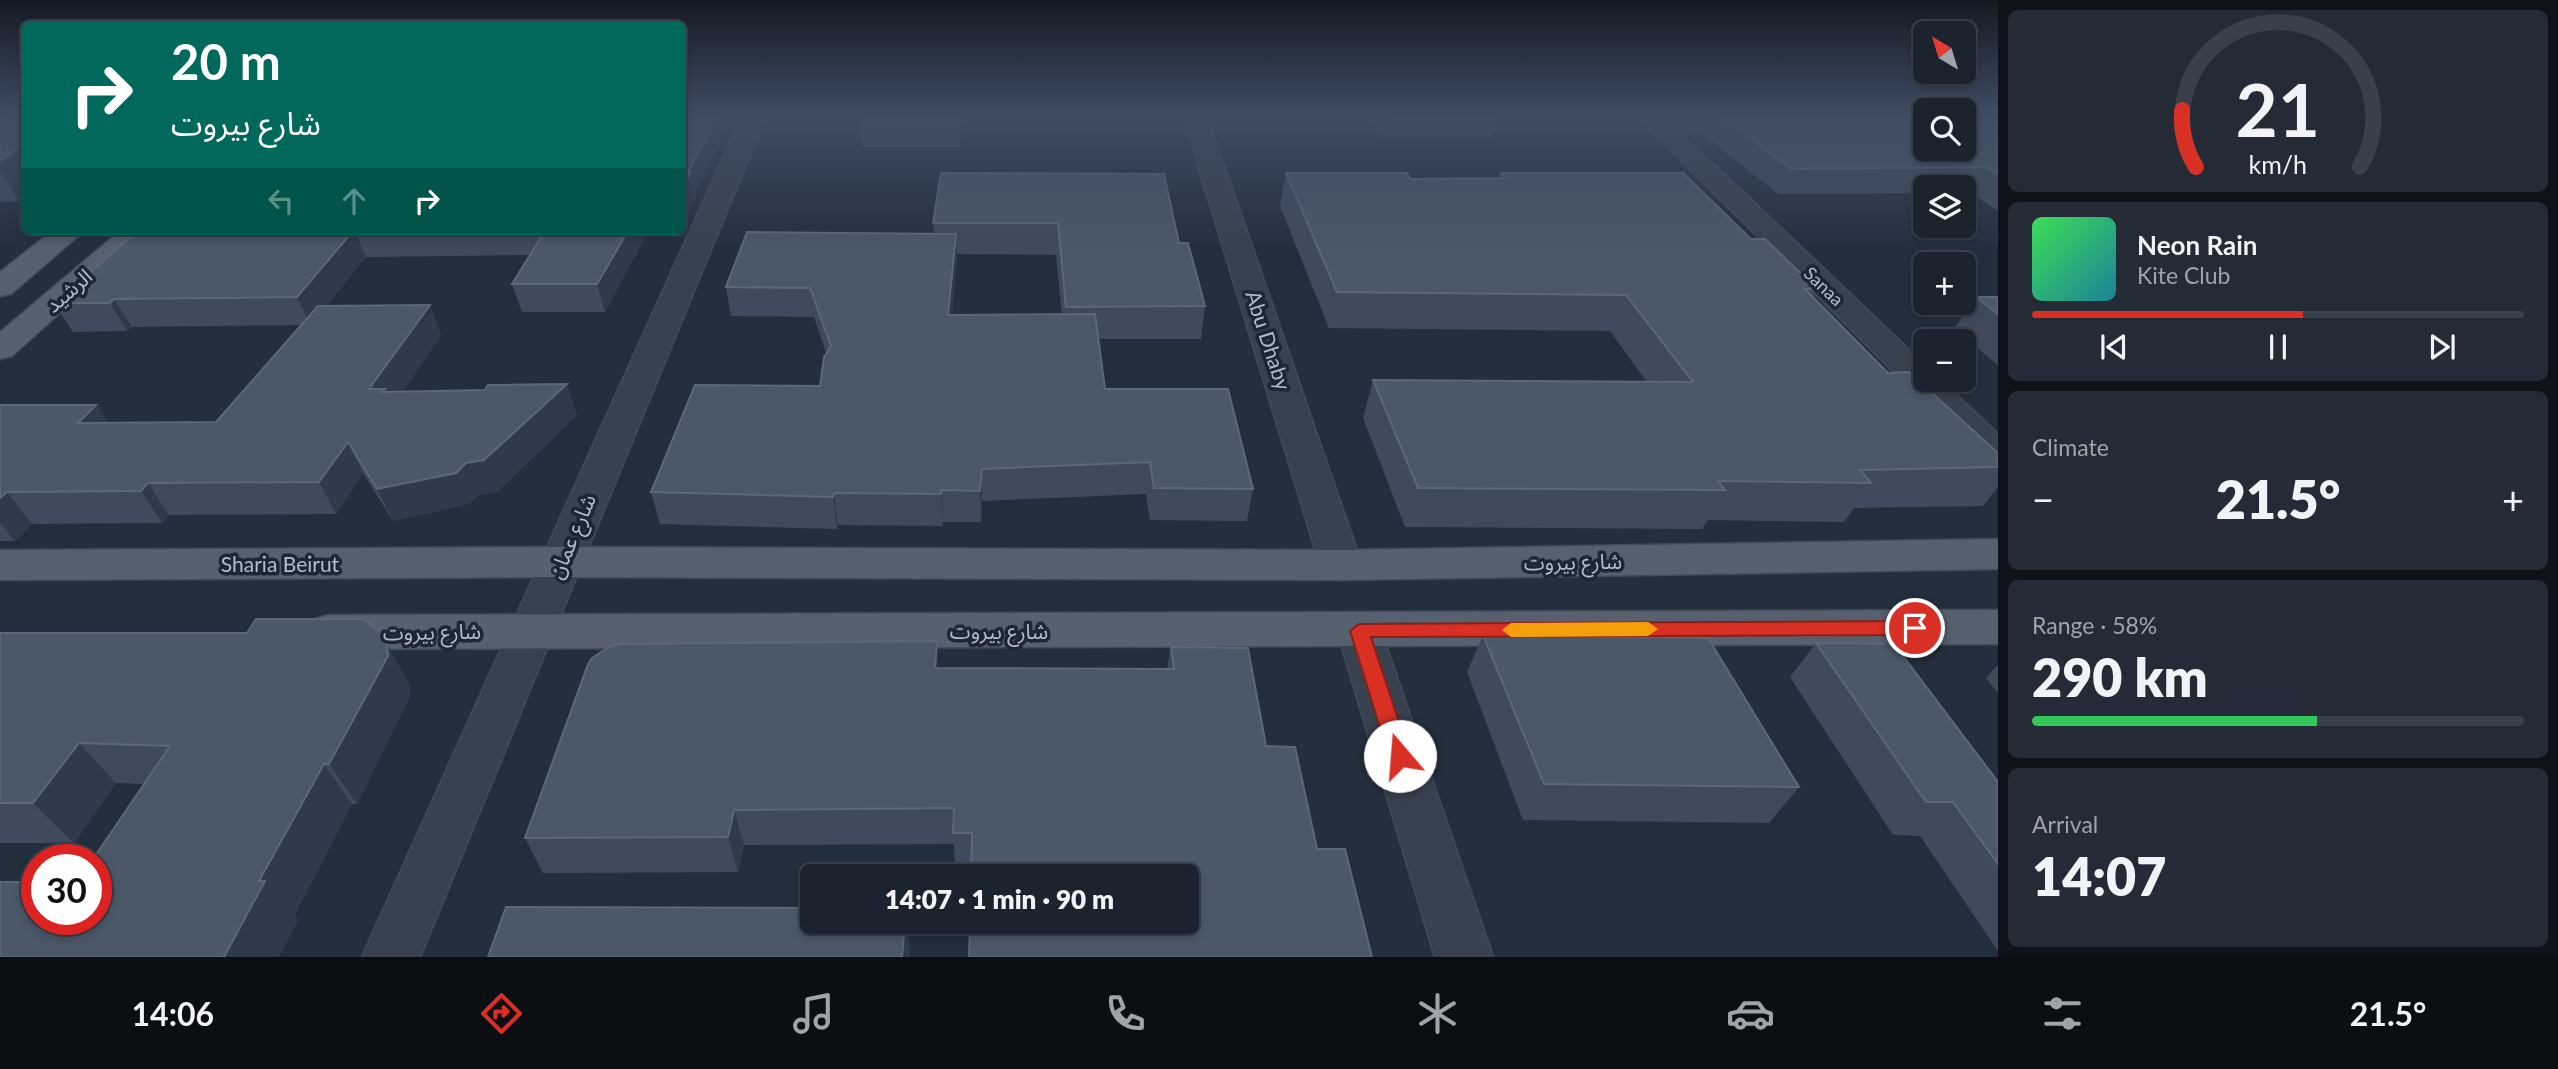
<!DOCTYPE html>
<meta charset="utf-8">
<style>
body{margin:0;font-family:Lato,"Noto Sans Arabic",sans-serif;background:#242b36;color:#f1f3f6;height:100vh;display:flex;flex-direction:column;font-size:26px;white-space:nowrap}
*{box-sizing:border-box;margin:0}
p{font-size:23px;color:#a0a4aa}
.icon{flex:none;width:38px;height:38px;fill:none;stroke:currentColor;stroke-width:2;stroke-linecap:round;stroke-linejoin:round}
.map{position:relative;flex:1;overflow:hidden}
.side{display:flex;flex-direction:column;gap:10px;padding:10px;background:#0f1319;width:560px}
.side>*{flex:none}
.hud{position:absolute;left:21px;top:21px;width:665px;height:214px;border-radius:10px;box-shadow:0 4px 10px #0003,0 0 0 2px #39404a;background:#00695c;color:#fff;overflow:hidden}
.needle{width:46px;rotate:322deg}
.fabs{position:absolute;left:1913px;top:21px;display:grid;gap:14px}
.fabs a{display:grid;place-items:center;width:63px;height:63px;border-radius:10px;background:#1b232e;box-shadow:0 4px 10px #0003,0 0 0 2px #39404a;font-size:35px}
.speed{position:absolute;left:21px;top:844px;display:flex;gap:14px;font-size:35px;font-weight:700;text-align:center}
.speed>*{display:grid;place-content:center;width:91px;height:91px;border-radius:50%;background:#1b232e;box-shadow:0 4px 10px #0003,0 0 0 2px #39404a;line-height:1}
.speed .limit{border:10px solid #d22;background:#fff;color:#111}
.pin{position:absolute;display:grid;place-items:center;width:60px;height:60px;color:#fff;margin:-30px;border:4px solid #fff;border-radius:50%;box-shadow:0 2px 7px #0007}
.me{position:absolute;width:77px;margin:-38px;rotate:342deg;stroke-linejoin:round;filter:drop-shadow(0 0 5px #0008)}
.turn{display:flex;align-items:center;gap:24px;height:147px;padding:0 35px;font-size:32px}
.turn .icon{width:91px;height:91px;stroke-width:2.5}
.turn b{display:block;font-size:49px;line-height:60px}
.lanes{display:flex;align-items:center;height:66px;padding:0 35px;background:#0003;justify-content:center;gap:35px;direction:ltr}
.lanes .off{opacity:.35}
.big{font-size:52px;font-weight:800;line-height:1.1}
.side .card{flex:1;display:flex;flex-direction:column;justify-content:center;gap:10px;min-width:0;padding:0 24px;border-radius:10px;background:#242b36}
.side .dial{align-items:center;gap:0}
.dial svg{height:182px;overflow:visible;fill:none;stroke:#39404a;stroke-width:7;stroke-linecap:round;text-anchor:middle}
.dial text{fill:#f1f3f6;stroke:none}
.song{display:flex;align-items:center;gap:21px}
.cover{width:84px;height:84px;border-radius:10px;background:linear-gradient(135deg,hsl(130 70% 55%),hsl(190 70% 35%))}
.played{height:7px;border-radius:4px;background:linear-gradient(90deg,#d93025 55%,#39404a 55%)}
.keys{display:flex;justify-content:space-around;direction:ltr}
.heat{display:flex;justify-content:space-between;align-items:center;font-size:38px;direction:ltr}
.charge{height:10px;border-radius:5px;background:linear-gradient(90deg,#34c759 58%,#39404a 0)}
.trip{position:absolute;left:800px;top:864px;width:399px;height:70px;border-radius:10px;background:#1b232e;box-shadow:0 4px 10px #0003,0 0 0 2px #39404a;font-weight:800;line-height:70px;text-align:center}
.dock{display:flex;height:112px;justify-content:space-around;align-items:center;background:#0b0e12;color:#a0a4aa}
.dock .icon{width:49px;height:49px}
.dock .current{color:#d93025}
.dock b{font-size:32px;color:#f1f3f6}
main{display:flex;flex:1;min-height:0}
.map>svg:first-child{display:block}
.lines{fill:none;stroke-linecap:round;stroke-linejoin:round}
.minor-casing{stroke:#414a57;stroke-width:3}
.major-casing{stroke:#414a57;stroke-width:3}
.minor{fill:#38414e;fill-rule:evenodd}
.major{fill:#56606e;fill-rule:evenodd}
.wall{fill:#3f4b5c;fill-rule:evenodd}
.shaded-wall{fill:#2f3b4b}
.building{fill:#4b5868;stroke:#5c6777;stroke-width:2}
.route{fill:#d93025;stroke:#8d1f18;stroke-width:2}
.slow{fill:#f59e0b}
.labels{text-anchor:middle;dominant-baseline:central;stroke-width:7;stroke-linejoin:round;paint-order:stroke}
.far-street-label{font-size:18px;fill:#b4bcc9;stroke:#1d2633}
.street-label{font-size:21px;fill:#b4bcc9;stroke:#1d2633}
</style>
<main>
<div class="map">
<svg width="1998" height="957" viewBox="0 0 1998 957">
<rect width="100%" height="100%" fill="#242f3e"/>
<g class="lines">
<defs>
<g id="minor">
<polygon points="742,116 766,116 420,957 362,957"/>
<polygon points="1183,116 1207,116 1362,565 1356,576 1341,580 1326,576 1320,565"/>
<polygon points="1637,116 1663,116 1925,365 1925,380 1941,380 1998,434 1998,467 1985,463"/>
<polygon points="1359,614 1375,619 1381,631 1493,957 1435,957 1337,631 1343,619"/>
</g>
<g id="major">
<polygon points="52,231 84,231 11,294 0,296 0,272"/>
<polygon points="120,231 151,231 12,356 0,359 0,332"/>
<polygon points="1998,539 1998,569 1341,580 561,577 0,580 0,550 561,547 1341,550"/>
<polygon points="1998,610 1998,644 328,649 312,644 306,632 312,620 328,615"/>
</g>
</defs>
<!-- minor casing -->
<use href="#minor" class="minor-casing"/>
<!-- major casing -->
<use href="#major" class="major-casing"/>
<!-- minor -->
<use href="#minor" class="minor"/>
<!-- major -->
<use href="#major" class="major"/>
</g>
<!-- wall -->
<g class="wall">
<polygon points="0,116 24,116 24,197 19,201 0,202"/>
<polygon points="962,116 960,147 863,147 861,126"/>
<polygon points="1368,116 1497,116 1498,117 1492,138 1381,138"/>
<polygon points="1667,116 1998,116 1998,211 1970,192 1964,192 1964,187 1925,187 1925,193 1778,194 1703,134 1688,134"/>
<path d="M941 173 1179 243 1205 306 1201 339H1098L1105 389 1253 489 1247 521 1150 520 1146 494 982 501 981 522H943V526L838 525 837 529 660 524 651 492 820 386 826 353 814 317 731 316 726 287 934 234 933 223ZM957 254 1056 255 1062 315H952Z"/>
<polygon points="1286,173 1410,179 1499,178 1501,173 1751,239 1817,289 1813,298 1888,373 1998,453 1998,487 1983,506 1854,508 1844,522 1708,520 1702,529 1405,527 1363,418 1373,380 1647,382 1610,331 1329,328 1280,206"/>
<polygon points="138,231 680,231 680,232 648,232 605,312 522,312 512,284 531,255 366,257 326,306 441,335 403,391 577,415 497,492 479,495 469,504 393,521 363,473 336,514 169,515 162,523 32,524 15,541 0,541 0,405 96,405 108,422 216,422 302,325 132,327 127,331 73,332 54,303"/>
<polygon points="1976,297 1998,297 1998,365 1954,329"/>
<polygon points="0,633 247,633 410,685 410,697 357,804 352,804 294,916 298,920 279,957 0,957 96,919 144,784 116,783 74,843 0,843"/>
<polygon points="1483,635 1799,787 1769,823 1523,820 1467,672"/>
<polygon points="1816,643 1998,782 1998,951 1920,836 1893,835 1790,677"/>
<polygon points="1171,647 1248,648 971,868 955,868 954,844 744,845 738,872 543,873 525,838 939,668 1167,669"/>
<polygon points="1998,665 1998,693 1986,678"/>
</g>
<!-- shaded-wall -->
<g class="shaded-wall">
<polygon points="718,116 734,116 695,194 696,198 682,226 682,188 688,172"/>
<polygon points="960,116 962,116 960,147 959,126"/>
<polygon points="24,144 24,197 19,201 0,171 0,161"/>
<polygon points="353,231 355,231 366,257 310,325 297,297"/>
<polygon points="628,231 648,231 648,232 605,312 597,284"/>
<polygon points="956,234 957,262 949,345 948,315"/>
<polygon points="114,299 132,327 127,331 110,303"/>
<polygon points="430,305 441,335 393,406 369,389"/>
<polygon points="567,384 577,415 497,492 479,495 469,504 393,521 377,489 466,463"/>
<polygon points="96,405 117,436 78,423"/>
<polygon points="348,442 363,473 336,514 319,482"/>
<polygon points="982,469 982,501 981,522 980,491"/>
<polygon points="148,483 169,515 162,523 141,491"/>
<polygon points="942,490 943,522 943,526 941,494"/>
<polygon points="7,492 32,524 15,541 0,523 0,498"/>
<polygon points="834,493 838,525 837,529 833,497"/>
<polygon points="937,641 939,677 935,668"/>
<polygon points="387,644 410,685 410,697 357,804 329,764"/>
<polygon points="79,743 116,783 74,843 33,803"/>
<polygon points="324,764 352,804 294,916 298,920 279,957 224,957 259,881"/>
<polygon points="734,810 744,845 738,872 728,837"/>
<polygon points="905,922 907,922 910,950 910,957 902,957"/>
</g>
<!-- building -->
<g class="building">
<polygon points="0,116 24,116 24,144 0,161"/>
<polygon points="682,116 718,116 688,172 691,172 682,188"/>
<polygon points="864,116 960,116 959,126 861,126"/>
<polygon points="1385,116 1497,116 1498,117 1386,117"/>
<polygon points="1721,116 1925,116 1925,149 1964,149 1964,116 1998,116 1998,174 1986,167 1791,169"/>
<polygon points="941,173 1164,174 1179,243 1188,243 1205,306 1066,307 1058,223 933,223"/>
<polygon points="1286,173 1407,173 1410,179 1505,178 1501,173 1683,173 1751,239 1765,239 1817,289 1805,289 1888,373 1909,372 1998,453 1998,467 1860,470 1871,483 1718,481 1725,490 1418,488 1373,380 1693,382 1626,295 1337,292"/>
<polygon points="138,231 353,231 297,297 114,299 110,303 54,303"/>
<polygon points="545,231 628,231 597,284 512,284"/>
<polygon points="747,232 956,234 948,315 1095,314 1105,389 1228,389 1253,489 1154,488 1150,462 982,469 980,491 942,490 941,494 834,493 833,497 651,492 695,385 820,386 824,357 831,346 810,288 726,287"/>
<polygon points="1976,297 1998,297 1998,314"/>
<polygon points="430,305 369,389 385,389 382,392 485,390 488,385 567,384 484,460 466,463 456,473 377,489 348,442 319,482 148,483 141,491 7,492 0,498 0,405 96,405 78,423 216,422 318,306"/>
<polygon points="256,619 363,619 381,633 387,644 388,656 329,764 324,764 259,881 265,881 224,957 0,957 0,882 37,882 37,919 96,919 96,859 93,859 170,746 79,743 33,803 0,803 0,633 247,633"/>
<polygon points="1483,635 1708,638 1799,787 1544,784"/>
<polygon points="937,641 935,668 1174,669 1171,647 1248,648 1266,746 1295,747 1317,849 1345,849 1372,957 969,957 970,922 1186,922 1186,877 971,877 972,833 953,833 954,808 734,810 728,837 525,838 587,667 591,659 609,647 621,644"/>
<polygon points="1816,643 1894,644 1998,782 1998,864 1953,802 1926,802"/>
<polygon points="506,907 812,908 812,922 905,922 902,957 488,957"/>
</g>
<!-- sky -->
<linearGradient id="sky" x2="0" y2="1"><stop stop-color="#141a22"/><stop offset="0.46" stop-color="#3f4d63"/><stop offset="1" stop-color="#3f4d63" stop-opacity="0"/></linearGradient>
<rect width="1998" height="250" fill="url(#sky)"/>
<!-- route -->
<polygon class="route" points="1915,621 1924,628 1915,635 1371,637 1410,756 1407,762 1400,765 1392,762 1389,756 1350,631 1359,624"/>
<!-- slow -->
<polygon class="slow" points="1648,622 1658,629 1648,636 1511,637 1502,630 1511,623"/>
<g class="labels">
<!-- far-street labels -->
<g class="far-street-label">
<text transform="translate(1824 286) rotate(44)">Sanaa</text>
</g>
<!-- street labels -->
<g class="street-label">
<text transform="translate(68 290) rotate(-41)">الرشيد</text>
<text transform="translate(1269 340) rotate(72)">Abu Dhaby</text>
<text transform="translate(571 536) rotate(-67)">شارع عمان</text>
<text transform="translate(1573 561) rotate(-1)">شارع بيروت</text>
<text x="280" y="563">Sharia Beirut</text>
<text x="999" y="630">شارع بيروت</text>
<text transform="translate(432 631) rotate(-1)">شارع بيروت</text>
</g>
</g>
</svg>
<div class="fabs">
<a><svg class="needle" viewBox="-14 -14 28 28"><path d="M0-13l5 13h-10z" fill="#e53935"/><path d="M0 13l5-13h-10z" fill="#a0a4aa"/></svg></a>
<a><svg class="icon" aria-label="search" viewBox="0 0 24 24"><circle cx="10" cy="10" r="6"/><path d="M15 15l6 6"/></svg></a>
<a><svg class="icon" aria-label="layers" viewBox="0 0 24 24"><path d="M12 4l9 5-9 5-9-5zM3 14l9 5 9-5"/></svg></a>
<a>+</a>
<a>−</a>
</div>
<div class="speed"><div class="limit">30</div></div>
<div class="pin" style="left:1915px;top:628px;background:#d93025"><svg class="icon" aria-label="arrive" viewBox="0 0 24 24"><path d="M6 21V4h12l-3 4 3 4H6"/></svg></div>
<svg class="me" style="left:1400px;top:756px" viewBox="-20 -20 40 40"><circle r="19" fill="#fff"/><path d="M0-13L10 11 0 6-10 11z" fill="#d93025"/></svg>
<div class="trip">14:07 · 1 min · 90 m</div>
<div class="hud">
<div class="turn"><svg class="icon" aria-label="right" viewBox="0 0 24 24"><path d="M7 20v-9h11M14 6l5 5-5 5"/></svg><div><b>20 m</b>شارع بيروت</div></div>
<div class="lanes"><svg class="icon off" aria-label="left" viewBox="0 0 24 24"><path d="M17 20v-9H6M10 6l-5 5 5 5"/></svg><svg class="icon off" aria-label="ahead" viewBox="0 0 24 24"><path d="M12 20V5M6 11l6-6 6 6"/></svg><svg class="icon" aria-label="right" viewBox="0 0 24 24"><path d="M7 20v-9h11M14 6l5 5-5 5"/></svg></div>
</div>
</div>
<section class="side">
<div class="card dial"><svg viewBox="0 0 100 80">
<path d="M14 69A42 42 0 1 1 86 69"/>
<path d="M14 69A42 42 0 0 1 8 44" stroke="#d93025"/>
<text x="50" y="56" font-size="32" font-weight="700">21</text>
<text x="50" y="72" font-size="11">km/h</text>
</svg></div>
<div class="card">
<div class="song"><i class="cover"></i><div><b>Neon Rain</b><p>Kite Club</p></div></div>
<div class="played"></div>
<div class="keys"><svg class="icon" aria-label="previous" viewBox="0 0 24 24"><path d="M18 5L8 12l10 7zM5 5v14"/></svg><svg class="icon" aria-label="pause" viewBox="0 0 24 24"><path d="M8 5v14M16 5v14"/></svg><svg class="icon" aria-label="next" viewBox="0 0 24 24"><path d="M6 5l10 7-10 7zM19 5v14"/></svg></div>
</div>
<div class="card"><p>Climate</p>
<div class="heat"><a>−</a><b class="big">21.5°</b><a>+</a></div>
</div>
<div class="card"><p>Range · 58%</p><b class="big">290 km</b><div class="charge"></div></div>
<div class="card"><p>Arrival</p><b class="big">14:07</b></div>
</section>
</main>
<nav class="dock">
<b>14:06</b>
<svg class="icon current" aria-label="directions" viewBox="0 0 24 24"><path d="M12 3l9 9-9 9-9-9zM9 14v-3h6M13 9l2 2-2 2"/></svg>
<svg class="icon" aria-label="music" viewBox="0 0 24 24"><path d="M9 18V5l10-2v13"/><circle cx="6" cy="18" r="3"/><circle cx="16" cy="16" r="3"/></svg>
<svg class="icon" aria-label="phone" viewBox="0 0 24 24"><path d="M5 4h4l2 5-3 2q2 4 5 5l2-3 5 2v4C11 20 4 13 5 4z"/></svg>
<svg class="icon" aria-label="climate" viewBox="0 0 24 24"><path d="M12 3v18M4 7l16 10M4 17L20 7"/></svg>
<svg class="icon" aria-label="car" viewBox="0 0 24 24"><path d="M5 17H2v-5l4-1 3-4h7l3 4 3 1v5h-3M9 17h6M6 11h13"/><circle cx="7" cy="17" r="2"/><circle cx="17" cy="17" r="2"/></svg>
<svg class="icon" aria-label="filters" viewBox="0 0 24 24"><path d="M4 7h16M4 17h16"/><circle cx="9" cy="7" r="2"/><circle cx="15" cy="17" r="2"/></svg>
<b>21.5°</b>
</nav>
